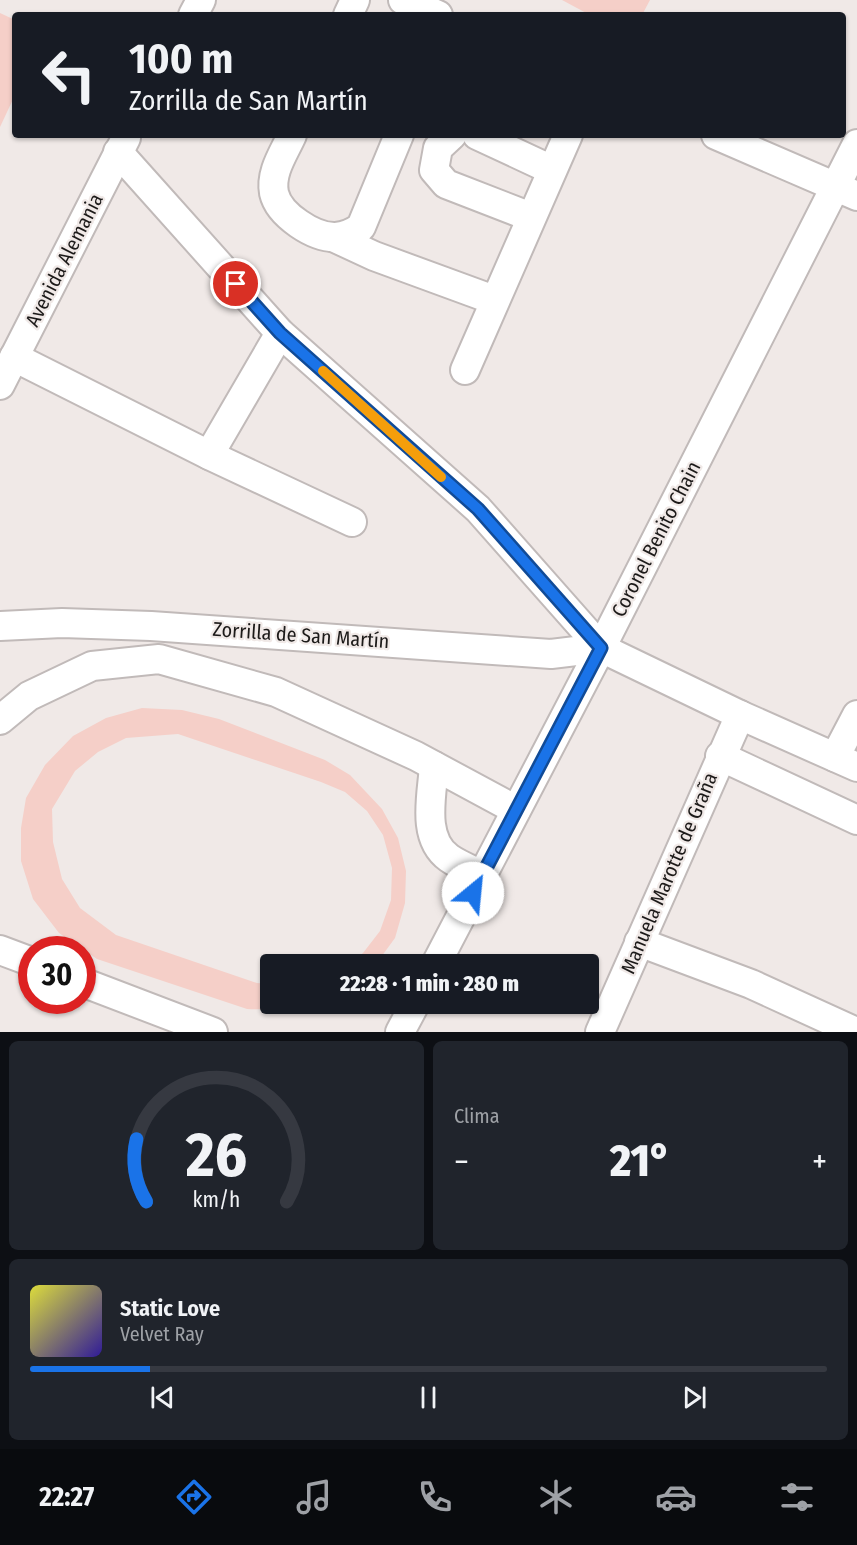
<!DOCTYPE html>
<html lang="es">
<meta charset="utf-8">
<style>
body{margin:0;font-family:"Fira Sans Condensed",sans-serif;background:#20242c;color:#f1f3f6;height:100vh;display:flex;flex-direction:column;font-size:22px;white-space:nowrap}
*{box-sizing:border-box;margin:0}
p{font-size:20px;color:#9ea1a6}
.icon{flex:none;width:33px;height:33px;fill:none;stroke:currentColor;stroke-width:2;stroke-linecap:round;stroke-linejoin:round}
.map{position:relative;height:1032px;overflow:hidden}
.panel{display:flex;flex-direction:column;gap:9px;padding:9px;background:#0d0f14;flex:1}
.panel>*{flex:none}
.banner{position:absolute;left:12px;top:12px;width:834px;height:126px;border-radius:6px;box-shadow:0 2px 4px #0004;background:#171b24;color:#f1f3f6;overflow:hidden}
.speed{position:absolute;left:18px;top:936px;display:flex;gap:12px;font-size:30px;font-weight:700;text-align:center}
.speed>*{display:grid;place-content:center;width:78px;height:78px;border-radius:50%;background:#171b24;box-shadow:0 2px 4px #0004;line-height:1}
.speed .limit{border:9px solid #d22;background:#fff;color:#111}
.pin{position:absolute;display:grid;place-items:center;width:51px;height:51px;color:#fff;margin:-26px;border:3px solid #fff;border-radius:50%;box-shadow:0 2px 6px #0007}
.me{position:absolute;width:66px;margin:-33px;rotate:28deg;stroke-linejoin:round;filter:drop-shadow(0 0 4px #0008)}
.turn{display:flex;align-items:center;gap:21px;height:126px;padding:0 18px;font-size:27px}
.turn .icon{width:78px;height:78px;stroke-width:2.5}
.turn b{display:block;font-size:42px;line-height:51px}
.big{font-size:45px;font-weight:800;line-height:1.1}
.panel .card{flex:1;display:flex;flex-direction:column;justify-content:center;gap:9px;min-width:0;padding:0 21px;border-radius:9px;background:#20242c}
.panel .dial{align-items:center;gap:0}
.dial svg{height:156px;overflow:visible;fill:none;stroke:#363941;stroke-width:7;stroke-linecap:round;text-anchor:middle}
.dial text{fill:#f1f3f6;stroke:none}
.song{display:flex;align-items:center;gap:18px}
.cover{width:72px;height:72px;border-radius:9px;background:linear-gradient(135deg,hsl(60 70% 55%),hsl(250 70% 35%))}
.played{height:6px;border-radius:3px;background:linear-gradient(90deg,#1a73e8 15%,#363941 15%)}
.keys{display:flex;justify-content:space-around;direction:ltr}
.heat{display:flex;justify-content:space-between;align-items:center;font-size:33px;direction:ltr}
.panel .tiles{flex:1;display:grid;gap:9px;grid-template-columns:1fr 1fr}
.card:last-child{grid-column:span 2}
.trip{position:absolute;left:260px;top:954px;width:339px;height:60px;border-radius:6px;background:#171b24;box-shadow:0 2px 4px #0004;font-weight:800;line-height:60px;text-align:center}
.menu{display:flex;height:96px;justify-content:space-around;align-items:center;background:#090b0e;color:#9ea1a6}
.menu .icon{width:42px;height:42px}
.menu .on{color:#1a73e8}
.menu b{font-size:27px;color:#f1f3f6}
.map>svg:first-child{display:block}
.green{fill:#f5cfc8}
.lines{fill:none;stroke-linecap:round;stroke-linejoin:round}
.minor-casing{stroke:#c1bab9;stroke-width:32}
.minor{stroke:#fff;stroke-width:28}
.route-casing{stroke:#114b97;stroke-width:15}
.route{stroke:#1a73e8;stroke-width:10}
.slow{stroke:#f59e0b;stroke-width:10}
.labels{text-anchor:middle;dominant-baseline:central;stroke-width:4.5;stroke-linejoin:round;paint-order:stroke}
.street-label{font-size:20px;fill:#1c1a19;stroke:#f0e9e7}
</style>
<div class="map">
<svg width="857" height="1032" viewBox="0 0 857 1032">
<rect width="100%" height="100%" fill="#f0e9e7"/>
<!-- green -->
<g class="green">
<polygon points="562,0 650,0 642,15 590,15"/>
<polygon points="0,13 15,20 15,95 0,127"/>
<path d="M142 708 182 710 219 719 325 760 350 775 382 809 398 838 406 871 405 903 395 938 376 964H347L363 953 380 931 391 900 392 868 383 835 367 811 345 792 321 782 178 734 126 738 98 752 75 771 52 809 53 842 62 879 80 908 116 935 257 983 270 984V1004H316C293 1009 270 1010 247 1009L97 959 59 933 33 899 21 861V828L26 798 45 765 73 736 106 718Z"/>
</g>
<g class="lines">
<defs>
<g id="minor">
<polyline points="403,0 438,15"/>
<polyline points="193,15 201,0"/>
<polyline points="348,15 355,0"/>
<path d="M292 135C284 153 270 172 274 193 279 215 314 238 336 237 346 236 353 233 361 227L399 135"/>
<polyline points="452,135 438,148 434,170 446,184 531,217"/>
<polyline points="477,135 552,170"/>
<polyline points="716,135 857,196"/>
<polyline points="118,152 280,333 478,509 601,648 740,715 857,767"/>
<polyline points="333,237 374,256 494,300"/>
<polyline points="14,357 209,455 352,522"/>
<polyline points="465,370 568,135"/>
<polyline points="0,385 126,138"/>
<polyline points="209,455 280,333"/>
<polyline points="0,626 62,623 151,626 551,654 601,648"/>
<polyline points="0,720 29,696 92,666 159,659 276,692 416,756 516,810"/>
<polyline points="720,756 857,820"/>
<polyline points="835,757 857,715"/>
<path d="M434 766C432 795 421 838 449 858 459 865 472 870 482 875"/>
<polyline points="639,942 751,984 856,1032"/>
<polyline points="0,950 32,962"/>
<polyline points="436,964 601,648 857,144"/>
<polyline points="82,982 213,1032"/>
<polyline points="400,1032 415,1004"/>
<polyline points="600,1032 740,715"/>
</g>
</defs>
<!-- minor casing -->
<use href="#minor" class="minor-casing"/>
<!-- minor -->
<use href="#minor" class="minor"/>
</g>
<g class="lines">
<defs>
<polyline id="route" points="236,284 280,333 478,509 601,648 473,893"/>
</defs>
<!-- route casing -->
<use href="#route" class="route-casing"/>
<!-- route -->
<use href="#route" class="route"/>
<!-- slow -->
<polyline class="slow" points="323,371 441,477"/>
</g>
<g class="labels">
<!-- street labels -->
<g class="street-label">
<text transform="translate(64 260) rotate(-63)">Avenida Alemania</text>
<text transform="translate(656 539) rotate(-63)">Coronel Benito Chain</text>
<text transform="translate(301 635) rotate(4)">Zorrilla de San Martín</text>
<text transform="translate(669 873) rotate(-67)">Manuela Marotte de Graña</text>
</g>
</g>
</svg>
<div class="speed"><div class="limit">30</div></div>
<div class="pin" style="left:236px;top:284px;background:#d93025"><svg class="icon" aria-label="arrive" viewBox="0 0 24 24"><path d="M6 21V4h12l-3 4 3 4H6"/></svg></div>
<svg class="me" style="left:473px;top:893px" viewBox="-20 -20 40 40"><circle r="19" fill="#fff"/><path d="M0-13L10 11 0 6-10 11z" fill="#1a73e8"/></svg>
<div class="trip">22:28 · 1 min · 280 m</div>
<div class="banner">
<div class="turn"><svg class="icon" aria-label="left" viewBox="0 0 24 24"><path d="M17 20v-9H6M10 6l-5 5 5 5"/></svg><div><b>100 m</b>Zorrilla de San Martín</div></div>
</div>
</div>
<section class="panel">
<div class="tiles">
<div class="card dial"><svg viewBox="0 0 100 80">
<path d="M14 69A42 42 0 1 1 86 69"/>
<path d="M14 69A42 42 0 0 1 9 37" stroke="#1a73e8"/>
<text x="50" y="56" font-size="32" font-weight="700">26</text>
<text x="50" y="72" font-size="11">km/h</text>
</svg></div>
<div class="card"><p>Clima</p>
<div class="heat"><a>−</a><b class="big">21°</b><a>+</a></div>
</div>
<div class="card">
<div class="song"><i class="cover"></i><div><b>Static Love</b><p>Velvet Ray</p></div></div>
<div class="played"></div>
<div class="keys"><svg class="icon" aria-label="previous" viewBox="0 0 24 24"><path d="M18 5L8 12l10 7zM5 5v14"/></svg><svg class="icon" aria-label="pause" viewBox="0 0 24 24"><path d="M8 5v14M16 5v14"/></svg><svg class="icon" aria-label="next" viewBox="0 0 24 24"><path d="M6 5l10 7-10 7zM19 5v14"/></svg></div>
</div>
</div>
</section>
<nav class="menu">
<b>22:27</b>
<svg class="icon on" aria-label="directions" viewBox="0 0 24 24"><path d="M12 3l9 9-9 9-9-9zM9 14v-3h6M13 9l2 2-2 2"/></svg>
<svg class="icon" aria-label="music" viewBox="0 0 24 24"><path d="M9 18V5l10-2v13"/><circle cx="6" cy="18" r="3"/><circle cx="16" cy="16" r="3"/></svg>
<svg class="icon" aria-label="phone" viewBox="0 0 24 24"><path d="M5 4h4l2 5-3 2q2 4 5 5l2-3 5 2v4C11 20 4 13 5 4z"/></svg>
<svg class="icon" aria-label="climate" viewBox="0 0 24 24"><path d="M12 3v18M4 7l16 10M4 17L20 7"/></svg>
<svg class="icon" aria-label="car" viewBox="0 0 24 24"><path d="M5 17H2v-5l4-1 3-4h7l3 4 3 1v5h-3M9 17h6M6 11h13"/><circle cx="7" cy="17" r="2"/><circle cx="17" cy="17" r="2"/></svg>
<svg class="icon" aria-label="filters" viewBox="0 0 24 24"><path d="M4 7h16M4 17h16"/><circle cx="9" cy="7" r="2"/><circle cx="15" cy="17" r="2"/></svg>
</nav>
